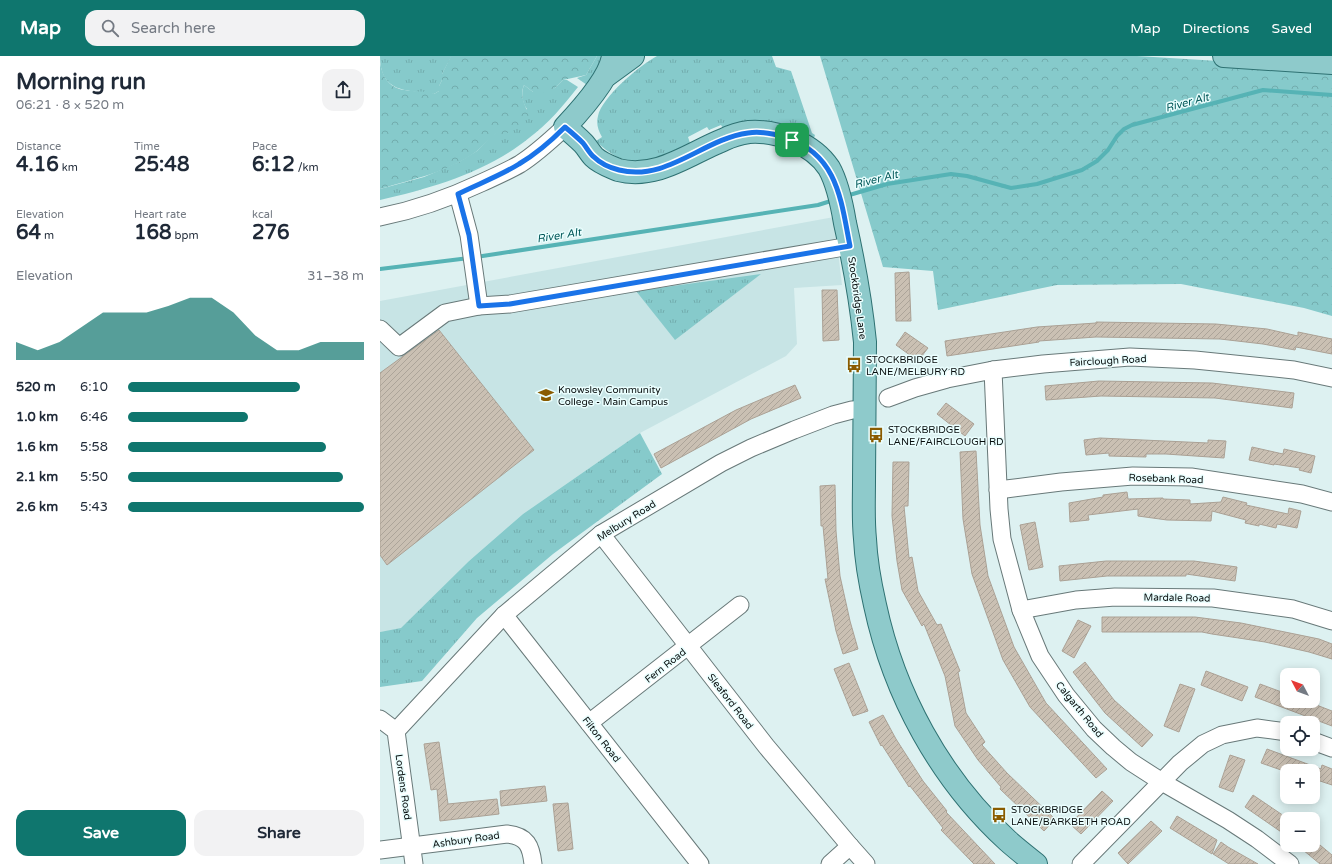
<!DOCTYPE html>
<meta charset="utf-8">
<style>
body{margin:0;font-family:"Varela Round",sans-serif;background:#f2f2f3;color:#1f2937;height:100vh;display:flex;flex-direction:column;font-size:15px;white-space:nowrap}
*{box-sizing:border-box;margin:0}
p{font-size:13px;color:#747a83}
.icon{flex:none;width:22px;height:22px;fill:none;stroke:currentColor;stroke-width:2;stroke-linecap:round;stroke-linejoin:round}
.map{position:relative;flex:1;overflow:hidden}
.side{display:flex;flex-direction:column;background:#fff;width:380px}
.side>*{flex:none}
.needle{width:26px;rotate:311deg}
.controls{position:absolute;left:900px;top:612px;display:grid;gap:8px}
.controls a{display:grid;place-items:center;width:40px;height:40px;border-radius:8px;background:#fff;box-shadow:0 2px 10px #0003;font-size:20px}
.pin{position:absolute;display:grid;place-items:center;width:34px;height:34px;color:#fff;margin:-17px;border-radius:8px;box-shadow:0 2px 6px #0006}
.round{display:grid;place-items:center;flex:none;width:42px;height:42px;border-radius:12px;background:#f2f2f3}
.overview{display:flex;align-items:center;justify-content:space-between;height:68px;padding:0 16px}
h1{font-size:22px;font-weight:700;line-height:30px}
.figures{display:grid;grid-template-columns:repeat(3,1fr);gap:6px;height:68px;padding:4px 16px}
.figures div{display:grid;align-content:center}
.figures b{font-size:20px;font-weight:700}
.figures small{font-size:11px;font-weight:400}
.figures p{font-size:11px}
.chart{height:112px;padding:8px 16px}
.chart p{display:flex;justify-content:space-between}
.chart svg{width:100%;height:72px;margin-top:4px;fill:#0f766e;opacity:.7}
.action{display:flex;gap:8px;margin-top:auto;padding:8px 16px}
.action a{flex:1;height:46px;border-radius:12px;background:#0f766e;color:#fff;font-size:16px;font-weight:700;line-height:46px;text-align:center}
.action a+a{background:#f2f2f3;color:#1f2937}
ul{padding:0 16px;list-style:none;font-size:13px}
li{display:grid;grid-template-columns:64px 48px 1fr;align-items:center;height:30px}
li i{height:10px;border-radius:5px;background:#0f766e}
header{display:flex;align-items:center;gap:24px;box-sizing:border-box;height:56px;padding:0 20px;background:#0f766e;color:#fff}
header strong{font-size:19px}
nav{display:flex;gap:22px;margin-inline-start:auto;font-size:14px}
.search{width:280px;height:36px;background:#f2f2f3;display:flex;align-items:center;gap:10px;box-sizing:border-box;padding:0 14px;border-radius:12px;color:#747a83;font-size:15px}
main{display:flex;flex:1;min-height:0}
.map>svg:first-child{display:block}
.built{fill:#c7e4e5}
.grass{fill:url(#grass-tufts)}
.forest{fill:url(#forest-crowns)}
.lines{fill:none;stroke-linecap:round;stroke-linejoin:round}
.stream{stroke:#56b3b5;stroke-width:4}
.building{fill:url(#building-hatch);stroke:#aba195}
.minor-casing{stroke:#687979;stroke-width:19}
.major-casing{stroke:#2e7172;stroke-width:24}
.minor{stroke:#fff;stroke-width:17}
.major{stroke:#8ecacb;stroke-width:22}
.route-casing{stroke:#fff;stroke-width:8}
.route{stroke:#1a73e8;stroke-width:5}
.labels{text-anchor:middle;stroke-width:3;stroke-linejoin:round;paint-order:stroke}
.street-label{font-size:10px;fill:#070d0d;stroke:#eafefe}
.poi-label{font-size:10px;fill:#070d0d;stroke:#eafefe;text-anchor:start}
.water-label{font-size:11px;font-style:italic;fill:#005758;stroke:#eafefe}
</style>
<header>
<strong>Map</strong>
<div class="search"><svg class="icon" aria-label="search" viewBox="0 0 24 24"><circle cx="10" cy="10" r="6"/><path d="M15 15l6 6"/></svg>Search here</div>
<nav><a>Map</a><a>Directions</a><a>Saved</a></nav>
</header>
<main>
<section class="side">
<div class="overview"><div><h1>Morning run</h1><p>06:21 · 8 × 520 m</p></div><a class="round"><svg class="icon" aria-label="share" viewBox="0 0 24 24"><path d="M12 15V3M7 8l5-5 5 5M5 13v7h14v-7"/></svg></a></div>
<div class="figures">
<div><p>Distance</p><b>4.16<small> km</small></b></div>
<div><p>Time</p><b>25:48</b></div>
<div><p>Pace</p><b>6:12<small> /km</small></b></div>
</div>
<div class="figures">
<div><p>Elevation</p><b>64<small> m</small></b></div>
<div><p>Heart rate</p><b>168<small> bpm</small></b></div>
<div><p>kcal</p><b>276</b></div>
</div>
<div class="chart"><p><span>Elevation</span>31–38 m</p>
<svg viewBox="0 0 160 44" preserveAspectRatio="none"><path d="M0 44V33L10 38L20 33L30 24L40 15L50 15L60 15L70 11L80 6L90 6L100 15L110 29L120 38L130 38L140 33L150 33L160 33V44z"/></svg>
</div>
<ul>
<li><b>520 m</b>6:10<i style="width:73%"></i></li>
<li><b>1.0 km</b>6:46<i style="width:51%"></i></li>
<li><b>1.6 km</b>5:58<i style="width:84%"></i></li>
<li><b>2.1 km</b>5:50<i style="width:91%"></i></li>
<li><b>2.6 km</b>5:43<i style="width:100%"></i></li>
</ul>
<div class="action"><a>Save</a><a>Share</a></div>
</section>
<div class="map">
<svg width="952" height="808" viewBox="0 0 952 808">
<defs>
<pattern id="grass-tufts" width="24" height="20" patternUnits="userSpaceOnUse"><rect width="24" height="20" fill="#86cacb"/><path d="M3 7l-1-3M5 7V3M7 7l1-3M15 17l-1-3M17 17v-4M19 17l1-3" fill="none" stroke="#72acad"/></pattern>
<pattern id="forest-crowns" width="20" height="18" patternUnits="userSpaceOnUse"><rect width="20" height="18" fill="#86cacb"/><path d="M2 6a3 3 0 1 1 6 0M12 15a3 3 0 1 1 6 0" fill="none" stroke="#72acad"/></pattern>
<pattern id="building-hatch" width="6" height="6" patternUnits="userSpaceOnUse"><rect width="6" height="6" fill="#cac0b3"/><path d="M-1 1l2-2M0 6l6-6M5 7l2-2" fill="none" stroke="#aca499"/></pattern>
</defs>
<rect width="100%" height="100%" fill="#ddf1f1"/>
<path class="built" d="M454,161l8,68 -48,3 3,56 -11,12 -146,77 -117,81 -54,47 -68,68 -21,3v-331z"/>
<g class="grass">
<path d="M0,0h71v1l-9,17v6l-3,6v5l-5,3c-28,-4 -54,-1 -54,-38z"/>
<path d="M217,0h6l-6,15 -10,14 -10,-7 9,-3z"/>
<path d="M277,0h115l4,11 15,4 21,62 3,2 -1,3c-20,-10 -43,-21 -66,-16 -9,1 -17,4 -25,6l-2,-3 -12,5 -2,-3 -19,10 2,6 -1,2c-36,16 -62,28 -93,-4l6,-4c-4,-7 -6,-13 -4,-21 4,-19 42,-51 59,-60z"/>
<path d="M183,24h4l11,7c-15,19 -30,37 -49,51 -42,34 -97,50 -149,62v-11l44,-12 35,-15 18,-11 15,-15 35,-27c-5,-6 -6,-16 -3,-24l9,7 22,-4z"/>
<path d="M381,218l-86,66 -39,-49z"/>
<path d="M260,377l22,41 -109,80 -76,64 -55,63 -42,6v-55l21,-4 68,-67 54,-47z"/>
</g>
<g class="forest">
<path d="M71,0h146l-11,19 -23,5 -8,8 -16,7 -6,-3 -9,-7c-5,12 2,21 5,31l-9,10 -18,10 -4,-4c-8,6 -14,13 -21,19 -28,21 -64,28 -97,38v-126c6,31 25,27 50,29l4,2 5,-3v-5l3,-6v-6z"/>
<path d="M440,0h317l195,12v248l-28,-8 -123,-24 -124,1 -119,25 -5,-39 -50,-4z"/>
</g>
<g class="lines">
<g class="stream">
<path d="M466,140l41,-12 64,-10 16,2 44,12 26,-4 45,-14 15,-9 11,-11 9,-14 7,-7 8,-4 131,-35 69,5"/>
<path d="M96,201l342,-52 16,-5"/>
<path d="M0,213l89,-11"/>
</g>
</g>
<g class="building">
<path d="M529,216l2,49h-15l-1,-48z"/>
<path d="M442,234h15l2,50 -16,1z"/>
<path d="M716,266l120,2 51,5 31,7v-4l34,7v15l-36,-7 -1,3 -32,-6 -43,-5 -124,-2 -57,4v1l-92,14 -2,-15 92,-14 59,-4z"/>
<path d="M59,274l95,120 -147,115 -7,-10v-182z"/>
<path d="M525,276l23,16 -10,13 -22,-16z"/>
<path d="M719,325l113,2 82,10 -2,15 -77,-10 -114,-2 -55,4 -1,-14z"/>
<path d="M415,329l6,13 -50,21 -90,49 -7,-14 82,-44z"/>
<path d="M566,347l28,21 -9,12 -28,-22z"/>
<path d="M720,382l108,5v-3l18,1 -2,17 -58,-4h-20v3l-37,-1v-3l-23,2 -2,-15z"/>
<path d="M872,391l31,7 1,-5 31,7 -4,17 -12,-3 1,-2 -26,-4v1l-25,-5z"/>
<path d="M596,395l4,74 8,51 26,71 32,56 61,66 -11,9 -66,-71 -27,-47 -31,-86 -9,-55 -3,-67z"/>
<path d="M513,406h16l-1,44h-4l5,52 3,-1 6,34 19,34 4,-1 19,47 -2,1 8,41 19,29 -3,3 25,28 48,46 -11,12 -44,-42 1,-2 -23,-27 -23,-34 -10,-50 -21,-52 -2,2 -20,-36 -5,-29 -5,-45z"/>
<path d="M455,429l1,46 4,45 10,45 8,28 -15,5 -7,-23 -11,-52h3l-5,-53h-2l-1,-40z"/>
<path d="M747,436l1,7 35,-1v1l27,1v4l31,-2 2,-5 24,6 -1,2 42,9 1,-6 12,3 -4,17 -20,-4 -1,4 -17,-4v2l-14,-3 1,-3 -34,-9 -1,10 -44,-1 -29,-4v-7l-50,6 1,5 -19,2 -1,-19 34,-6v-2z"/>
<path d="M655,466l8,45 -14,3 -9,-45z"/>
<path d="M726,505h88l43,6 -2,14 -49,-7v2h-79l-47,5 -1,-15z"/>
<path d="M722,561h93l46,6 78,16 13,5v15l-23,-7 -44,-10 -53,-8 -10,-2h-100z"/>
<path d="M698,564l13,6 -17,32 -12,-7z"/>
<path d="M705,606l29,38 39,35 -11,12 -37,-34 -32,-41z"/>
<path d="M469,607l19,48 -15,5 -19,-47z"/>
<path d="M826,615l42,16 -6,14 -41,-16z"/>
<path d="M800,628l15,5 -16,43 -15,-6z"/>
<path d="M880,628l27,10v7h19l26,10v15l-77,-29z"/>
<path d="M503,659l13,24 27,42 24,30 -1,1 49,52h-21l-33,-34 2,-2 -33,-42 -1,1 -27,-42 -1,1 -12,-24z"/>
<path d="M59,686l9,62 49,-5 2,15 -59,7 -3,-32 -6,1 -7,-46z"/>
<path d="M887,693l54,20 1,-4 10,4v16l-15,-5 3,-9h-36l-23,-8z"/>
<path d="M850,699l15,5 -12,32 -14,-5z"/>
<path d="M165,730l2,15 -46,5 -1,-15z"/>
<path d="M722,735l11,10 -32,33 -11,-10z"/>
<path d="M873,739l34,23v18l-42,-29z"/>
<path d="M188,747l5,46 -15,2 -5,-47z"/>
<path d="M797,760l40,24 -5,14 -42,-26z"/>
<path d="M771,765l11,10 -34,33 -10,-11z"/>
<path d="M841,786l7,5 30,17h-29l-16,-10z"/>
<path d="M917,789h23l12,10v9h-12z"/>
</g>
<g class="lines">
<defs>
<g id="minor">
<path d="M78,138l11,41 10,71 31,-2 340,-58"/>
<path d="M0,161c35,-7 69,-19 101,-34 13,-6 27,-12 39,-19 16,-10 31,-24 45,-37"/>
<path d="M0,273l19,18 46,-34 34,-7"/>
<path d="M613,314l6,139 3,30 19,71 19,46 26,39 28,34 19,18 18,15 31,20 66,38 29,19 33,25"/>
<path d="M508,342l27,-10 32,-9 46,-9 50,-6 87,-7 65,3 99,10 38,8"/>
<path d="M618,434l63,-8 72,-6 58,1 111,17 30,8"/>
<path d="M221,478l165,212 84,100 16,18"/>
<path d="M641,554l55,-10 39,-3 98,1 80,11 39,12"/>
<path d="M124,559l196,249"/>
<path d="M0,663l16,12 18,133"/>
<path d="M209,667l151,-118"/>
<path d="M16,675l108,-116 97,-81 120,-71 30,-15 43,-18 39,-15 19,-5 13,-1"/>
<path d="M933,685l19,7"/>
<path d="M0,794l127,-16c20,2 24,12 26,30"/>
<path d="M450,808l20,-18"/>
<path d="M701,808l99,-101 23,-19 19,-9 35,-7 30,4"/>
</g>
<g id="major">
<path d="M233,0c-3,22 -33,55 -48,71 6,5 12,10 18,16 4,4 7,10 11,14 6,6 17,10 24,13 39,10 72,-17 105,-30 8,-4 18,-7 26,-8 29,-2 64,12 80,36 9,16 13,37 16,55 9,40 16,79 20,119 0,47 -1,93 -1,139 0,19 -1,39 1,58 1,22 5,44 10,66 19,89 65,174 133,236 9,8 18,15 28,23"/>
<path d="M844,0l108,7"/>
<path d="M227,19l26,-19"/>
</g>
</defs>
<use href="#minor" class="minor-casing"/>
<use href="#major" class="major-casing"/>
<use href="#minor" class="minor"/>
<use href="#major" class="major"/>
</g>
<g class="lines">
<defs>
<path id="route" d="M185,71c6,5 12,10 18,16 4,5 7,11 11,14 6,6 17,11 25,13 48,12 84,-31 129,-37 13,-2 27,1 39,5 51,17 54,63 63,108l-340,58 -31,2 -10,-71 -11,-41c20,-10 42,-18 61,-30 17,-10 32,-23 46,-37z"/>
</defs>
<use href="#route" class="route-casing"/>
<use href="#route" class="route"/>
</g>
<defs>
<symbol id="bus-bare" viewBox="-9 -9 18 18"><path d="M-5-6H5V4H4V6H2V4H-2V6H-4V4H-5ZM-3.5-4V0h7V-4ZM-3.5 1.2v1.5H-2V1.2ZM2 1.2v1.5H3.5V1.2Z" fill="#8a5b00" stroke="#eafefe" stroke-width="2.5" paint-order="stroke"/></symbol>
<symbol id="university-bare" viewBox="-9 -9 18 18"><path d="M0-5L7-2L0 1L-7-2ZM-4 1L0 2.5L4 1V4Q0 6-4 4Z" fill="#8a5b00" stroke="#eafefe" stroke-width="2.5" paint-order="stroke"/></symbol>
</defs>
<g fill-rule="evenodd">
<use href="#bus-bare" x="463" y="298" width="22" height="22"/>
<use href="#university-bare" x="155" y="328" width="22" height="22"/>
<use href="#bus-bare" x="485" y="368" width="22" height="22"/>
<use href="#bus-bare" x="608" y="748" width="22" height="22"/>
</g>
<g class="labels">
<g class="street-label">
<text transform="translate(478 242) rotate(82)" y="4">Stockbridge Lane</text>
<text transform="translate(728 304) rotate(-3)" y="4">Fairclough Road</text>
<text transform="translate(786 422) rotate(2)" y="4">Rosebank Road</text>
<text transform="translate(246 464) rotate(-32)" y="4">Melbury Road</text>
<text transform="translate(797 541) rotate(1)" y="4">Mardale Road</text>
<text transform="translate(285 609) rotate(-38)" y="4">Fern Road</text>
<text transform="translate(351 645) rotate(52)" y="4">Sleaford Road</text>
<text transform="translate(700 653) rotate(51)" y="4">Calgarth Road</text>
<text transform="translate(222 683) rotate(52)" y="4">Filton Road</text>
<text transform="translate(24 731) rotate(82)" y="4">Lordens Road</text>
<text transform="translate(86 783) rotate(-8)" y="4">Ashbury Road</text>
</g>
<g class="poi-label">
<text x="486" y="307">STOCKBRIDGE<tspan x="486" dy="12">LANE/MELBURY RD</tspan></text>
<text x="178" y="337">Knowsley Community<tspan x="178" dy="12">College - Main Campus</tspan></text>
<text x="508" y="377">STOCKBRIDGE<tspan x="508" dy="12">LANE/FAIRCLOUGH RD</tspan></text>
<text x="631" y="757">STOCKBRIDGE<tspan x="631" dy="12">LANE/BARKBETH ROAD</tspan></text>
</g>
<g class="water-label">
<text transform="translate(807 46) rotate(-15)" y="4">River Alt</text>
<text transform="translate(496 123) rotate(-14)" y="4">River Alt</text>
<text transform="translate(179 179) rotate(-9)" y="4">River Alt</text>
</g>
</g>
</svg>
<div class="controls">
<a><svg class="needle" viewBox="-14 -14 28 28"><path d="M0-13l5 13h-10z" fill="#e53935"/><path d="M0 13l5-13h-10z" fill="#747a83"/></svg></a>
<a><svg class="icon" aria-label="locate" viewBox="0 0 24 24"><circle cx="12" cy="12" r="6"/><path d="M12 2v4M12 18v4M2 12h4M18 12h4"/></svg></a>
<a>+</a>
<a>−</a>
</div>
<div class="pin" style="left:412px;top:84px;background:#1e9e55"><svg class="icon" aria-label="arrive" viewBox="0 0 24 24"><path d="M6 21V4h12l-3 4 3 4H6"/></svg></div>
</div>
</main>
